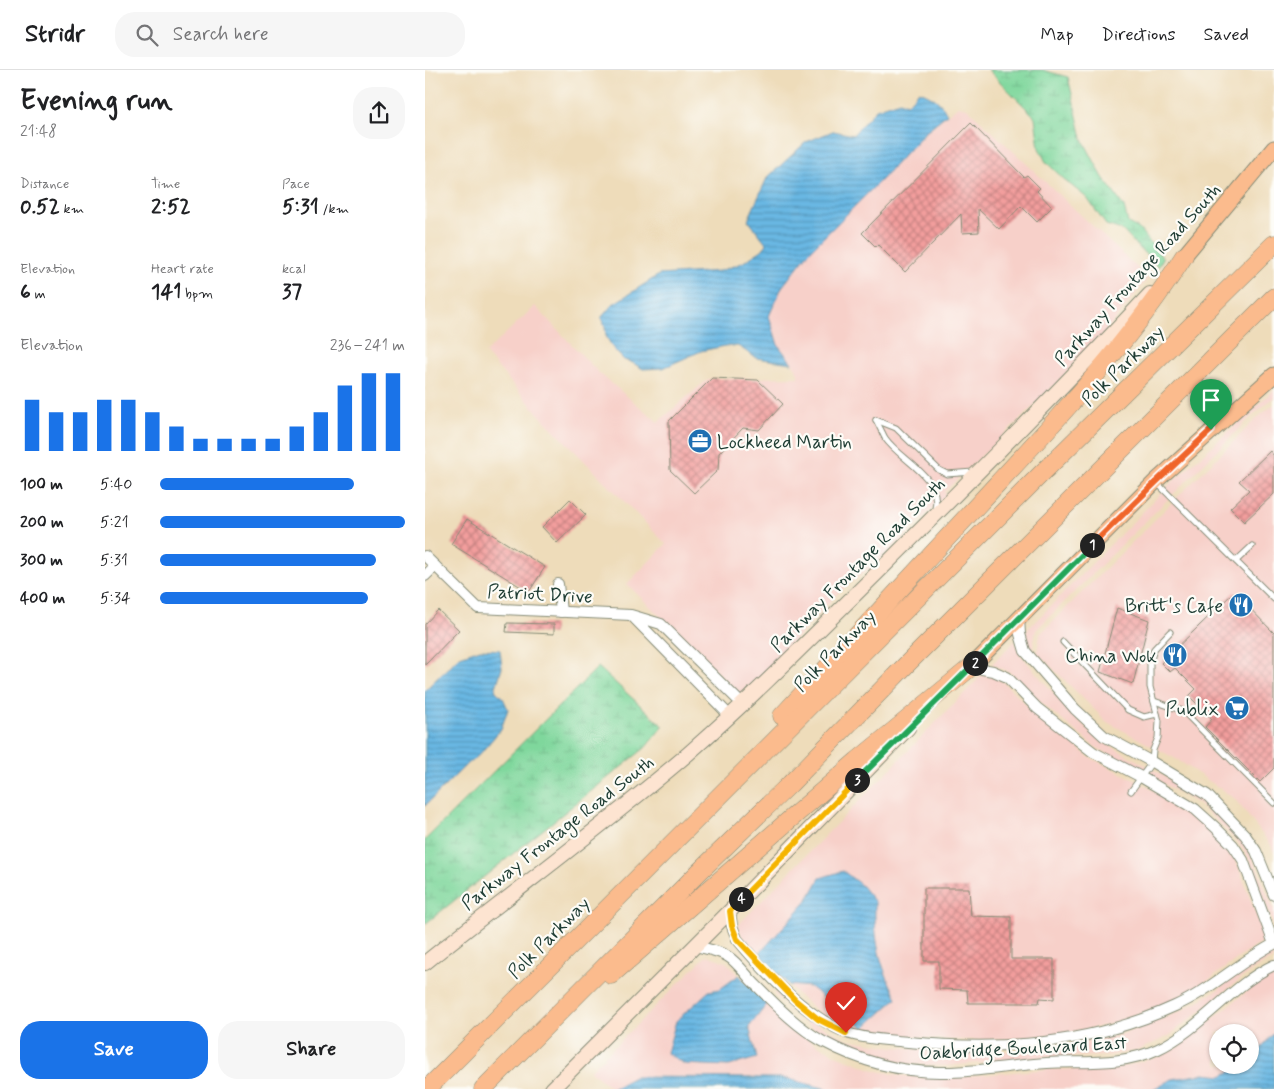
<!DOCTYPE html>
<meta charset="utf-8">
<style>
body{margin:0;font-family:Mynerve,sans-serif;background:#f6f6f6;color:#202124;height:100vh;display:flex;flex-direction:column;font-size:19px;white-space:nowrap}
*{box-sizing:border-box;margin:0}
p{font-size:16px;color:#757577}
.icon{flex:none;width:28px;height:28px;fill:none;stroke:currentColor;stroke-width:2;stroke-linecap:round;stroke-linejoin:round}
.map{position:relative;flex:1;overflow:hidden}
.panel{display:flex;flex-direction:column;background:#fff;width:425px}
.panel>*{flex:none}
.fabs{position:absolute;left:784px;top:954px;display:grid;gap:10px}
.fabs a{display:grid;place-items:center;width:50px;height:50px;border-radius:50%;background:#fff;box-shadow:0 1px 4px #0004;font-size:25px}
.pin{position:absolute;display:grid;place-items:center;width:42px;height:42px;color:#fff;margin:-51px -21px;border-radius:50% 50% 50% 0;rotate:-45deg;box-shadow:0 0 5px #0007}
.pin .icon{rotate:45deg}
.km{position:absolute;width:25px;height:25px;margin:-12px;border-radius:50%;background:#222;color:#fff;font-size:14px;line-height:25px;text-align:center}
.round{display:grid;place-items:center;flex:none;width:52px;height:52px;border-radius:20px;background:#f6f6f6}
.overview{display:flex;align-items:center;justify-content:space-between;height:85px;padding:0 20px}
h1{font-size:28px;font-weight:700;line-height:38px}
.figures{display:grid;grid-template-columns:repeat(3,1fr);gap:8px;height:85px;padding:5px 20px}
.figures div{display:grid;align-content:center}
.figures b{font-size:21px;font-weight:700}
.figures small{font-size:14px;font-weight:400}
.figures p{font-size:14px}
.chart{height:140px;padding:10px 20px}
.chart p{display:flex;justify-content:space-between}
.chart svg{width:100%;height:90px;margin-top:5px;stroke:#1a73e8;stroke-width:6}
.cta{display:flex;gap:10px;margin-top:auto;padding:10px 20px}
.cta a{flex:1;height:58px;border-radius:20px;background:#1a73e8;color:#fff;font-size:20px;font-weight:700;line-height:58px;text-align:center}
.cta a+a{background:#f6f6f6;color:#202124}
ul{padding:0 20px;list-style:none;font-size:16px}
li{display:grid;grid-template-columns:80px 60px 1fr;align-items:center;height:38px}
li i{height:12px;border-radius:6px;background:#1a73e8}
header{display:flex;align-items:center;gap:30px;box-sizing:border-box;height:70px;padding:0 25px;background:#fff;border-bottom:1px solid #e0e0e0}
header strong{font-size:24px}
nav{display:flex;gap:28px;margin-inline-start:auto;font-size:18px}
.search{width:350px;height:45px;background:#f6f6f6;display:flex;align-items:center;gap:12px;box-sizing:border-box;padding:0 18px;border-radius:20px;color:#757577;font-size:19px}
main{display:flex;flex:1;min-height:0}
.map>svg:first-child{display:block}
.built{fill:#f7d0c9}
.wetland{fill:url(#wetland-marsh);stroke:#4f8a68}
.water{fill:url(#water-rules);stroke:#447a8c}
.building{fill:url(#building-cross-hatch)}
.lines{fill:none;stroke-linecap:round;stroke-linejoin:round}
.service-casing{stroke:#868c77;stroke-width:7}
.minor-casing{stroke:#868c77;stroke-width:12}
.secondary-casing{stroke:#868c77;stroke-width:16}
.primary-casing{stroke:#868c77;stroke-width:17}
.motorway-casing{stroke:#868c77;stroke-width:19}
.service{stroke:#fff;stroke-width:5}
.minor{stroke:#fff;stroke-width:10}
.secondary{stroke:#fde4d1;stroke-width:14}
.primary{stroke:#fbbb8d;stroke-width:15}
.motorway{stroke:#fbbb8d;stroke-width:18}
.split-1-casing{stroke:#fff;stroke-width:10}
.split-2-casing{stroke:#fff;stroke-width:10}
.split-3-casing{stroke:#fff;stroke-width:10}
.split-4-casing{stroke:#fff;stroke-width:10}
.split-5-casing{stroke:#fff;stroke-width:10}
.split-1{stroke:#f0652b;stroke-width:6}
.split-2{stroke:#22a559;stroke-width:6}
.split-3{stroke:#22a559;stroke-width:6}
.split-4{stroke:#f5b400;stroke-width:6}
.split-5{stroke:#f5b400;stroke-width:6}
.labels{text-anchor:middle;stroke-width:4.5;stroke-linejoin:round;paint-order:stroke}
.street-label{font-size:19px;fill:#1f3d34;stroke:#fdfcf7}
.poi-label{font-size:19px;fill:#1f3d34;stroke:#fdfcf7;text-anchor:end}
</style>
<header>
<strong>Stridr</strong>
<div class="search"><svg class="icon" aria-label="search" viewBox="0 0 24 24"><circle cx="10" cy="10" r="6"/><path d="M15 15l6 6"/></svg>Search here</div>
<nav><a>Map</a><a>Directions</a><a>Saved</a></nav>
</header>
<main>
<section class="panel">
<div class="overview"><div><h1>Evening run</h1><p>21:48</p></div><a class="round"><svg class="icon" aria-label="share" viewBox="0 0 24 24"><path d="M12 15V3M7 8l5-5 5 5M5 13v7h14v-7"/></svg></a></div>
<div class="figures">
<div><p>Distance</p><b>0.52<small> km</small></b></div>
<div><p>Time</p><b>2:52</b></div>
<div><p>Pace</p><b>5:31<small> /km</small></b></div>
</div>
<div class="figures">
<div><p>Elevation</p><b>6<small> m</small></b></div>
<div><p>Heart rate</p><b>141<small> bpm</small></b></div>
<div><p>kcal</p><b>37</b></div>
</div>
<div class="chart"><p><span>Elevation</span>236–241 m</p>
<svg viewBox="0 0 160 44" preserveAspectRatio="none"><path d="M5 44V19M15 44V25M25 44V25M35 44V19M45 44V19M55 44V25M65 44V32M75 44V38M85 44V38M95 44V38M105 44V38M115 44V32M125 44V25M135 44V12M145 44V6M155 44V6"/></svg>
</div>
<ul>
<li><b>100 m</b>5:40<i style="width:79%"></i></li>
<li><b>200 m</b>5:21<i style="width:100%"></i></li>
<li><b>300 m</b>5:31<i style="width:88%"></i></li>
<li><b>400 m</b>5:34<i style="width:85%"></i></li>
</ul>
<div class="cta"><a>Save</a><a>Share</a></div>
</section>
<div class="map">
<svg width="849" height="1019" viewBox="0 0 849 1019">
<defs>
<pattern id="wetland-marsh" width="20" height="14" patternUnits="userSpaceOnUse" patternTransform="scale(1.25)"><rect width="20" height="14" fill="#7fd79c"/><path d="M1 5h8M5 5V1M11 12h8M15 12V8" fill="none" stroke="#6db987"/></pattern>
<pattern id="water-rules" width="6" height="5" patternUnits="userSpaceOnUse" patternTransform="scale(1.25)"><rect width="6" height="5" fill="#69b7e3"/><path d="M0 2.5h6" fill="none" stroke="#5696b9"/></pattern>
<pattern id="building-cross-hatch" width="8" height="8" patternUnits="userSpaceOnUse" patternTransform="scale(1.25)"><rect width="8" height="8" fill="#f39e9d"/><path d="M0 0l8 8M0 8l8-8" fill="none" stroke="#c48281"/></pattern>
</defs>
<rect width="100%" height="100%" fill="#fdfcf7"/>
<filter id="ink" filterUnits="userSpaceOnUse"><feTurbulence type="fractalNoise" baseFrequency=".02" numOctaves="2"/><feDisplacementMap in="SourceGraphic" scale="10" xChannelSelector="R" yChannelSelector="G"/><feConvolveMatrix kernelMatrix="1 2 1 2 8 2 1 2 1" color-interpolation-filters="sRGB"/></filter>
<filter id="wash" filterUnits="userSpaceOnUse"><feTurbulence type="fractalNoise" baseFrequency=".0096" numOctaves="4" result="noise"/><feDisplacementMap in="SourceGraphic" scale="20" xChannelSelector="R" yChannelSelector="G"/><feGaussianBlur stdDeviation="1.12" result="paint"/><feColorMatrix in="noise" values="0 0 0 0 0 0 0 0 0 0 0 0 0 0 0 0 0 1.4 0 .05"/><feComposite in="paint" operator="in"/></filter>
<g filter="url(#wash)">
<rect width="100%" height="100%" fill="#eedcba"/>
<g class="built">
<path d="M533,36l9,2 181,170 -48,61 -71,72 -85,81 2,3 -56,56 -53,43 -79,86 -17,16 -114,-112 39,-40 -122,-124 -59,-67 50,-47 64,67 59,49 50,-43 91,-2 -3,-9 -18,-23 -10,-29 14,-29 28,-36 70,-70 47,-50z"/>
<path d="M849,320v7l-21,18 -217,215 -4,21 -4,-8 -2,-12 145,-148z"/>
<path d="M849,334v449l-3,-8 -37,-47 -56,-38 -71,-38 -70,-69 3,-19 217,-216z"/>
<path d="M590,571l6,14 10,12 40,46 29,27 49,27 54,32 22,21 15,18 11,16 23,56v17l-26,-70 -11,-16 -18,-18 -22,-20 -54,-31 -48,-25 -54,-44 -30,-30 -19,-9z"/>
<path d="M557,605l10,1 11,6 31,30 55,45 50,25 53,31 19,18 17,17 9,15 29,78 -14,7 -42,31 -36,21 -28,12 -31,11 -30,7 -55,8 -44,2h-38l-62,-6 -38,-7 -27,-13 -22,-18 -10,-11 21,2 54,41 33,-30 -11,-20 -7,-20 -4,-33v-23l-55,-24 -13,23 -49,54 -16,-18 -4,-12z"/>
<path d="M846,883l2,6 -11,5 -19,13 -74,59 -30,14 -33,6 -60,1 -100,9 -40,-2 -26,-5 -38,-14 -23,-12 -19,-14 -26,-25 3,-4 38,33 31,16 40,7 62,6h40l44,-2 57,-9 31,-6 31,-12 30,-12 36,-21 43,-31z"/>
<path d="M282,885l19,7 13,13 -19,14 -11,2 -42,62 17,11 45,2 20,-39 18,-23 27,25 20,14 24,13 39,15 28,5 43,2 100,-9 43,1 35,-4 35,-10 16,-9 74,-59 23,-16v61l-24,27v-28h-33v33h26l-21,11 -18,-2 -32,5 -19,10h-325l-44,-11 -150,-1 -21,12 -23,-18z"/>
</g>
<g class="wetland">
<path d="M563,0h54l26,7 14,61 20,38 22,31 4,16 11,6 24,29 -5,9 -36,-37 -16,-5 -19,-27 -20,-16 -21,-20 -7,-14 -4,-31z"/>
<path d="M173,597l65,59 -18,22 -220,176v-84z"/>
</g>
<g class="water">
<path d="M494,21c14,5 21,10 28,23l-21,17 -46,50 -70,70 -28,36 -13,29 9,29 14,18 -36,-5 -18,-12h-13l-24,5 -38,17 -20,1 -10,-6 -9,-3 -10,-10 -8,-14 -1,-9 -4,-9 12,-14 46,-29 61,-4 22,-8 20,-13 5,-6 -19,-24 19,-42 39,-36 27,-11 20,4 23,-26 24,-8 7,3z"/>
<path d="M55,579l20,1 2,18 -7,22 8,8 5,11 -7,20 -22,26 -15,12 -39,39v-116l35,-34z"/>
<path d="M418,801l18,14 14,17c-1,38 4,62 22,96l-33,30 -54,-41 -21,-2 -31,-30 49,-54 13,-23z"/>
<path d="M314,905l28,29 -18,23 8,31 -28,8 -24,-1 -21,-1 -17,-11 9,-32 33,-30 11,-2z"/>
<path d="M849,963v56h-121l19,-10 32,-5 18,2 21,-11h7v-5z"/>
<path d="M209,1007l150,1 44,11h-216z"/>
</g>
<g id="blocks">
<g class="building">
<path d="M546,53l53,54 3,-2 13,13 -3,3 15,16 -15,15 -16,-16 -22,23 -21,-20 1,23 -17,1 -1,-19 -56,58 -27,-27 -2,2 -14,-14z"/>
<path d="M287,308l46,2 25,24 -24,26 -16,-2 -24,25 -1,17 -24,23 -24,-23 -1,-49z"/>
<path d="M845,381l4,5v38l-30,28 -14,-14 19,-18 -10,-9z"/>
<path d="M145,429l16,16 -29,28 -15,-16z"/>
<path d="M42,449l78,48 -16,25 -78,-48z"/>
<path d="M809,522l40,41v135l-14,14 -55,-55 7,-8 -23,-23 7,-7 -21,-21 -5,4 -9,-9z"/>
<path d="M692,538l32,12 -16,64 -33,-12z"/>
<path d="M13,540l21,20 -34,35v-41z"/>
<path d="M82,553l47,1v10l-48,-2z"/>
<path d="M499,818h45l2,28 40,1v42h43v40l-14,-1 -1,5h-71l-1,-13 -28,-1v-28h-15z"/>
</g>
</g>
</g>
<g filter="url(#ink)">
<use href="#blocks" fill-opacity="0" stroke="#868c77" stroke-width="1"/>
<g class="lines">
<defs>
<g id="service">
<path d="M451,350l20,8 43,42 8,4 26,-2"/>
<path d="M451,350c3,6 6,12 9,18 16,23 57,38 50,71"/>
<path d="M732,413l117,116"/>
<path d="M811,491l16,-15"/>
<path d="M638,572l65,68 16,7 13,-3"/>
<path d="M729,631l29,10 91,92"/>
<path d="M706,721l21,-29 1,-12 5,-12 1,-17 -9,-34v-24l4,-14 16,-17"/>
</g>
<g id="minor">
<path d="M0,486l53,52 153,7 30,9 81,80"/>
<path d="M0,506l10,-10"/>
<path d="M133,514l3,28"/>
<path d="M207,546l98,100"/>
<path d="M594,548l1,16 5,17 50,58 29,27 48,26 55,33 38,40 11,16 18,44"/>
<path d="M305,841l2,15 5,13c27,33 69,77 108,93 16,7 45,8 63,10 92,9 182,3 267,-36 36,-16 64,-44 99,-62l-31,-84 -10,-15 -18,-18 -20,-18 -54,-32 -48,-25 -56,-44 -30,-31 -14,-6 -22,-4"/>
<path d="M270,876c11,3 22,4 32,10 9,5 17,16 24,24 22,22 44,46 71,61 39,21 79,32 123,31 34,0 68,-7 102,-9 38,-2 75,3 111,-14 43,-20 73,-64 116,-84"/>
</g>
<g id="secondary">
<path d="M0,893c88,-71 179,-137 264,-210 65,-57 126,-119 187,-179 93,-92 185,-185 274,-280"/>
<path d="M127,1019l178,-178 178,-183"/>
</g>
<g id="primary">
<path d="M759,186l90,-108"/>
<path d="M546,597l185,-186 118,-106"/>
</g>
<g id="motorway">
<path d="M357,646c72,-77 144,-155 215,-232 67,-72 135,-145 187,-228"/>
<path d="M186,905l246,-214 114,-94"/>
<path d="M2,1019l610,-611 237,-234"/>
<path d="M58,1019l217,-218 90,-87 117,-120 367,-367"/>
</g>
</defs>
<use href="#service" class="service-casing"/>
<use href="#minor" class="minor-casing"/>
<use href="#secondary" class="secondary-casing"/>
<use href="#primary" class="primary-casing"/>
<use href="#motorway" class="motorway-casing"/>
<use href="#service" class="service"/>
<use href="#minor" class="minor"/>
<use href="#secondary" class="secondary"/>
<use href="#primary" class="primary"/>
<use href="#motorway" class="motorway"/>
</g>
</g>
<g class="lines" filter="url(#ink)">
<defs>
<path id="split-1" d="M667,475l64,-63 55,-52"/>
<path id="split-2" d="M550,593l117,-118"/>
<path id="split-3" d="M432,710l118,-117"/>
<path id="split-4" d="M316,829l116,-119"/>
<path id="split-5" d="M316,829l-11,12 2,15 5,13 58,61 23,19 28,14"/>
</defs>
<use href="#split-1" class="split-1-casing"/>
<use href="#split-2" class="split-2-casing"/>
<use href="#split-3" class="split-3-casing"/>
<use href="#split-4" class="split-4-casing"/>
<use href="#split-5" class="split-5-casing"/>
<use href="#split-1" class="split-1"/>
<use href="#split-2" class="split-2"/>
<use href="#split-3" class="split-3"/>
<use href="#split-4" class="split-4"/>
<use href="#split-5" class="split-5"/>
</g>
<defs>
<symbol id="office-disc" viewBox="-11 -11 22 22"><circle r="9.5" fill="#1f6fb2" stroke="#fdfcf7"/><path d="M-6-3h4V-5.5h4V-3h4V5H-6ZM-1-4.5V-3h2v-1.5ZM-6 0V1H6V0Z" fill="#fff"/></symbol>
<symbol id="restaurant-disc" viewBox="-11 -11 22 22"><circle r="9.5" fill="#1f6fb2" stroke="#fdfcf7"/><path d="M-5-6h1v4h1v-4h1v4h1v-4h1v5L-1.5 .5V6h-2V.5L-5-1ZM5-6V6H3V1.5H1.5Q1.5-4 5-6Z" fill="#fff"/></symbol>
<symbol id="supermarket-disc" viewBox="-11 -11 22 22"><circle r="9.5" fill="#1f6fb2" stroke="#fdfcf7"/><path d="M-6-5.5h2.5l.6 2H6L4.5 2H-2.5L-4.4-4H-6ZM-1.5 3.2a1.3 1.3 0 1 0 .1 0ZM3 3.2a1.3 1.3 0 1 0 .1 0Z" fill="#fff"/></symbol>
</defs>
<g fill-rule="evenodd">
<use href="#office-disc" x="261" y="357" width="28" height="28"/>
<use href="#restaurant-disc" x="802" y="521" width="28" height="28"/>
<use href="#restaurant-disc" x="736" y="571" width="28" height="28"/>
<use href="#supermarket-disc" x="798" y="624" width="28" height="28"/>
</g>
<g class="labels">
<g class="street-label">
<text transform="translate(712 204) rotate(-48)" y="7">Parkway Frontage Road South</text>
<text transform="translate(697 295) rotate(-44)" y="7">Polk Parkway</text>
<text transform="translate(432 494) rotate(-45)" y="7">Parkway Frontage Road South</text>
<text transform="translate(115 523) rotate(3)" y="7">Patriot Drive</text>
<text transform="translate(409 580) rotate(-45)" y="7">Polk Parkway</text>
<text transform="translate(132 762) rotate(-38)" y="7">Parkway Frontage Road South</text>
<text transform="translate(123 867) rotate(-45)" y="7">Polk Parkway</text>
<text transform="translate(598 977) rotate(-3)" y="7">Oakbridge Boulevard East</text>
</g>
<g class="poi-label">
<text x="292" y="378" text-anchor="start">Lockheed Martin</text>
<text x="798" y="542">Britt's Cafe</text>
<text x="732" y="592">China Wok</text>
<text x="794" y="645">Publix</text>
</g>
</g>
</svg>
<div class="fabs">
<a><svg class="icon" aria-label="locate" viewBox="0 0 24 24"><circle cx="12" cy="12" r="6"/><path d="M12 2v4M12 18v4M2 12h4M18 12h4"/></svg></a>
</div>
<div class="pin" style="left:786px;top:360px;background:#1e9e55"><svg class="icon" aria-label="arrive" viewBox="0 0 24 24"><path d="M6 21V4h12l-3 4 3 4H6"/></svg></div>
<div class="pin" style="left:421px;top:963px;background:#d93025"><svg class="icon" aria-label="check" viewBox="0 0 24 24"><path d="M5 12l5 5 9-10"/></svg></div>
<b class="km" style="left:667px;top:475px">1</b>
<b class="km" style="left:550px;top:593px">2</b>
<b class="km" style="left:432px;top:710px">3</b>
<b class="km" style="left:316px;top:829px">4</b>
</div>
</main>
